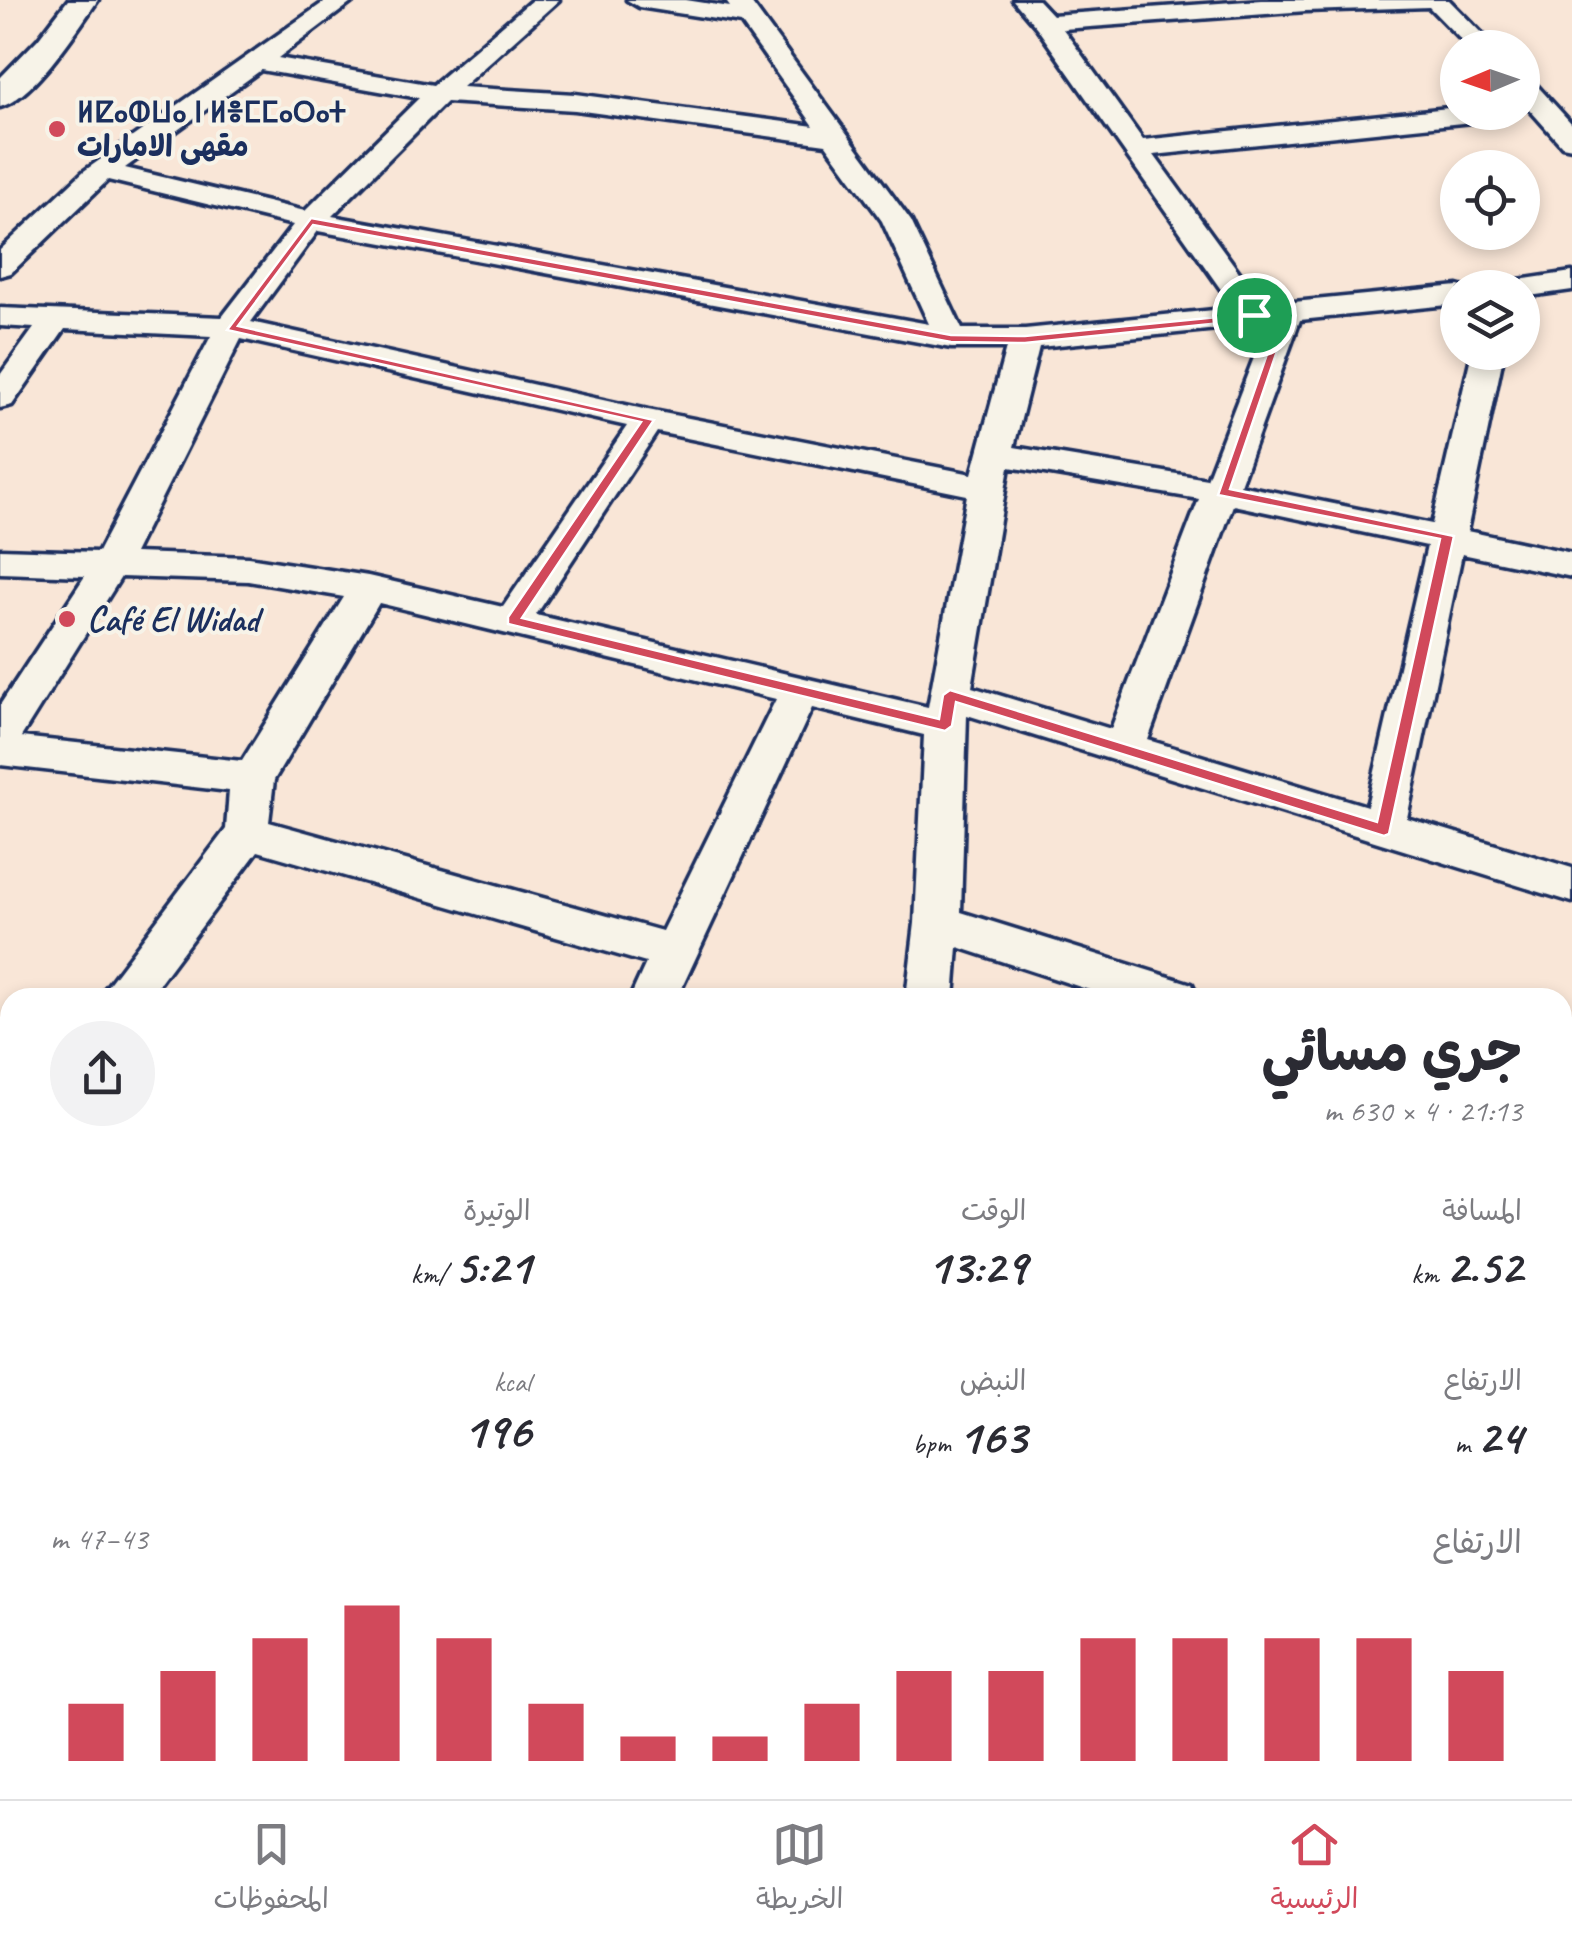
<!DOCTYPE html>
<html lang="ar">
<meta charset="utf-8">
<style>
body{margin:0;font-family:Caveat,"Playpen Sans Arabic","Noto Sans Tifinagh",sans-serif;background:#f2f2f3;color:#2b2b33;direction:rtl;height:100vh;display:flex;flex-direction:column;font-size:38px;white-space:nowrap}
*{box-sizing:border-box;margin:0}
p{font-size:32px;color:#7c7c81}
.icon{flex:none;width:55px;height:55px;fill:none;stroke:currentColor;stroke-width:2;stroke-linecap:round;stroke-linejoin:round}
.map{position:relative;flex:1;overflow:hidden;direction:ltr}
.drawer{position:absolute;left:0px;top:988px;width:1572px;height:812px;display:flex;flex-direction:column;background:#fff;border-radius:30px 30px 0 0;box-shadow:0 5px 15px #0003;direction:rtl}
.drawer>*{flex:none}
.needle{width:65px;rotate:268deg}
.buttons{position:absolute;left:1440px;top:30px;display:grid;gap:20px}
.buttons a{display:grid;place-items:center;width:100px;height:100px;border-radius:50%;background:#fff;box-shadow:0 5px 15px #0003;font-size:50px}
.pin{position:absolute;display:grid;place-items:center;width:85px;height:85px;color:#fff;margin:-42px;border:5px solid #fff;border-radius:50%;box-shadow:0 2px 10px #0007}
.round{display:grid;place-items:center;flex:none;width:105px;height:105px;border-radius:52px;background:#f2f2f3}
.summary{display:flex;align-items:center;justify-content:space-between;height:170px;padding:0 50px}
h1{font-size:55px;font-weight:700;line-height:75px}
.figures{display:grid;grid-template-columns:repeat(3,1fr);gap:15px;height:170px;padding:10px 50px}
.figures div{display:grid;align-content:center}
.figures b{font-size:50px;font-weight:700}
.figures small{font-size:28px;font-weight:400}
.figures p{font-size:28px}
.chart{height:280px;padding:20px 50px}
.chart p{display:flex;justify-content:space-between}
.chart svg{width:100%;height:180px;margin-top:10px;stroke:#d1495b;stroke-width:6}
.tabs{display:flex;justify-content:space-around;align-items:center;height:140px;border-top:2px solid #e1e1e2;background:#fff;font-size:28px;color:#7c7c81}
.tabs a{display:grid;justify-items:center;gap:5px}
.tabs .current{color:#d1495b}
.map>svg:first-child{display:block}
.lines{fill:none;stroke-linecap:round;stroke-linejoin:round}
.minor-casing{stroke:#1b2f5e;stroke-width:7}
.primary-casing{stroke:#1b2f5e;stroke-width:7}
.minor{fill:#f7f3e8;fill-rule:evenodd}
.primary{fill:#f7f3e8;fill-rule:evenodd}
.route{fill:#d1495b;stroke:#fff;stroke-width:2.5;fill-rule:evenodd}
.poi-dot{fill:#d1495b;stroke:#f7f3e8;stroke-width:4}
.labels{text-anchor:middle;stroke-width:8;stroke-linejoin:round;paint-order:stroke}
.far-poi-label{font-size:30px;font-weight:bold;fill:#1b2f5e;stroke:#f7f3e8;text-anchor:start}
.poi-label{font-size:35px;font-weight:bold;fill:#1b2f5e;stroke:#f7f3e8;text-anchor:start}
</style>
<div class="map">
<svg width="1572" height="1799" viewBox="0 0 1572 1799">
<rect width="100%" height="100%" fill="#f9e6d7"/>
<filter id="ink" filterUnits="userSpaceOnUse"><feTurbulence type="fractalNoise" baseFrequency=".01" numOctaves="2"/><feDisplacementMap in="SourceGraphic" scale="20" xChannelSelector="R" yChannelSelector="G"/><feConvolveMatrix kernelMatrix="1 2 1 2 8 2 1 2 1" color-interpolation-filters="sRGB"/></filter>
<g filter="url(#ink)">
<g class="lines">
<defs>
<g id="minor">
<path d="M327,0h28l-77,58 155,27 99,-85h27l-97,87 113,7 239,32 -73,-103 -102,-16 -12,-7h59l44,7 -5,-7h24l162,221 51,108h63l209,-21 -197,-280 -24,-28h25l14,15 209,-15h188l47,48h-27l-40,-41 -123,4 -243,18 80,111 315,-33v5h46l-13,8 -337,35 109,150 195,-19 7,2h-7v16l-158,16 -60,165 192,39 40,-172h32l-37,179 105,22v24l-110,-23 -55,264 165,50v34l-605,-187 -6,197 231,72 6,14h-84l-156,-51 -4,51h-48l9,-75 9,-188 -112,-27 -135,290h-47l16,-35 -388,-112 -110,147h-50l128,-169 3,-38 -229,-26v-60l85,-129 -85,-3v-24l98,3 113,-216 -146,-7 -53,76 -12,3v-33l34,-47 -34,-2v-18l222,9 71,-92 -185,-45 -97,93 -11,3v-26l84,-79zM261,70l158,28 -114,113 -180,-43zM446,102l129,8 251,34 56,77 47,103 -597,-108zM318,231l633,117h55l-34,126 -324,-64 -397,-88zM1267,324l-60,155 -193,-32 25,-100zM241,339l386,87 -124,181 -135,-31 -120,-19 -114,-4zM657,432l310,63 -39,212 -392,-92zM1009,467l190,32 -88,230 -139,-42zM1233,505l194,41 -60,260 -219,-66zM121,577l127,4 96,16 -102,164 -221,-24zM379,603l397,96 -114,232 -393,-109 5,-42z"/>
<path d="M1522,77l9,2 41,45v24l-10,-2 -40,-45z"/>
<path d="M1572,272v18l-50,7v-9h-15l4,-7z"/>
<path d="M1562,1098l10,3v44l-10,-3z"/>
<path d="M10,1120v54l-10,3v-53z"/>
<path d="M203,1790h67l-4,9h-67z"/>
<path d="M634,1790h66l-3,9h-66z"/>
<path d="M962,1790h66l1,9h-66z"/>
</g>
<path id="primary" d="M68,0h30c-20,28 -65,99 -98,107v-29l38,-39z"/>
</defs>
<use href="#minor" class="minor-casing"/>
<use href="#primary" class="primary-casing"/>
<use href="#minor" class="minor"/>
<use href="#primary" class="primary"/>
</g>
</g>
<path class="route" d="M311,218l640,117 74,1 266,-26 -61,179 224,47 -65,298 -5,2 -428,-134 -4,24 -7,5 -437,-107v-7l133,-195 -414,-92zM313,225l638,117 74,1 255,-26 -62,178 222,44 -63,283 -427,-132 -7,5 -4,24 -417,-101 132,-198 -416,-94z"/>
<g class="poi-dot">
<circle cx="57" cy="129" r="10"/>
<circle cx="67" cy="619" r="10"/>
</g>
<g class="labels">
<g class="far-poi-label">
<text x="77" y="122">ⵍⵇⴰⵀⵡⴰ ⵏ ⵍⴻⵎⵎⴰⵔⴰⵜ<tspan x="77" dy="34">مقهى الامارات</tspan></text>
</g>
<g class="poi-label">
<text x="87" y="631">Café El Widad</text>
</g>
</g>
</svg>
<div class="buttons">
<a><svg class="needle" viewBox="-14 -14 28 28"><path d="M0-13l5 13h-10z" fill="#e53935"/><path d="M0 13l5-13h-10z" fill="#7c7c81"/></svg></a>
<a><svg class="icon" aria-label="locate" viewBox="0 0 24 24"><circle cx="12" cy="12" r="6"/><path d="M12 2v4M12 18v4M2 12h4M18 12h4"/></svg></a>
<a><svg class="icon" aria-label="layers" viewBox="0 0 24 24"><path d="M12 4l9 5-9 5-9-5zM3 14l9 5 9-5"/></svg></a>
</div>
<div class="pin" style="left:1254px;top:315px;background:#1e9e55"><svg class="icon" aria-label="arrive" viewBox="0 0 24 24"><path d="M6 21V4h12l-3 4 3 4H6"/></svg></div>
<section class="drawer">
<div class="summary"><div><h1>جري مسائي</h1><p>21:13 · 4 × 630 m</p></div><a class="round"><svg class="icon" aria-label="share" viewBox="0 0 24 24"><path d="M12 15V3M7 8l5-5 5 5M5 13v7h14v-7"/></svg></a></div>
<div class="figures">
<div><p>المسافة</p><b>2.52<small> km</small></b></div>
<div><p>الوقت</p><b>13:29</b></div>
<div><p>الوتيرة</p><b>5:21<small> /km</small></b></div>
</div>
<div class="figures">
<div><p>الارتفاع</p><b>24<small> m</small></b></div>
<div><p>النبض</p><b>163<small> bpm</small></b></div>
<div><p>kcal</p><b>196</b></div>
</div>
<div class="chart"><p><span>الارتفاع</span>43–47 m</p>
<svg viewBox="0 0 160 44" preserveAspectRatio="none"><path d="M5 44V30M15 44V22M25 44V14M35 44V6M45 44V14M55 44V30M65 44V38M75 44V38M85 44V30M95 44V22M105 44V22M115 44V14M125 44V14M135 44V14M145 44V14M155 44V22"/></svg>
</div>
</section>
</div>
<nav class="tabs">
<a class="current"><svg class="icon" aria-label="home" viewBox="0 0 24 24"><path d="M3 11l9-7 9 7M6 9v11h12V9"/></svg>الرئيسية</a>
<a><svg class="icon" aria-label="map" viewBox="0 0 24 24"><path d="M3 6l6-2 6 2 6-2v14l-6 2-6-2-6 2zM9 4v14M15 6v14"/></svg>الخريطة</a>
<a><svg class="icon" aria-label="saved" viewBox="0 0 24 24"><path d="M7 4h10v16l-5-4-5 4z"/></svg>المحفوظات</a>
</nav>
